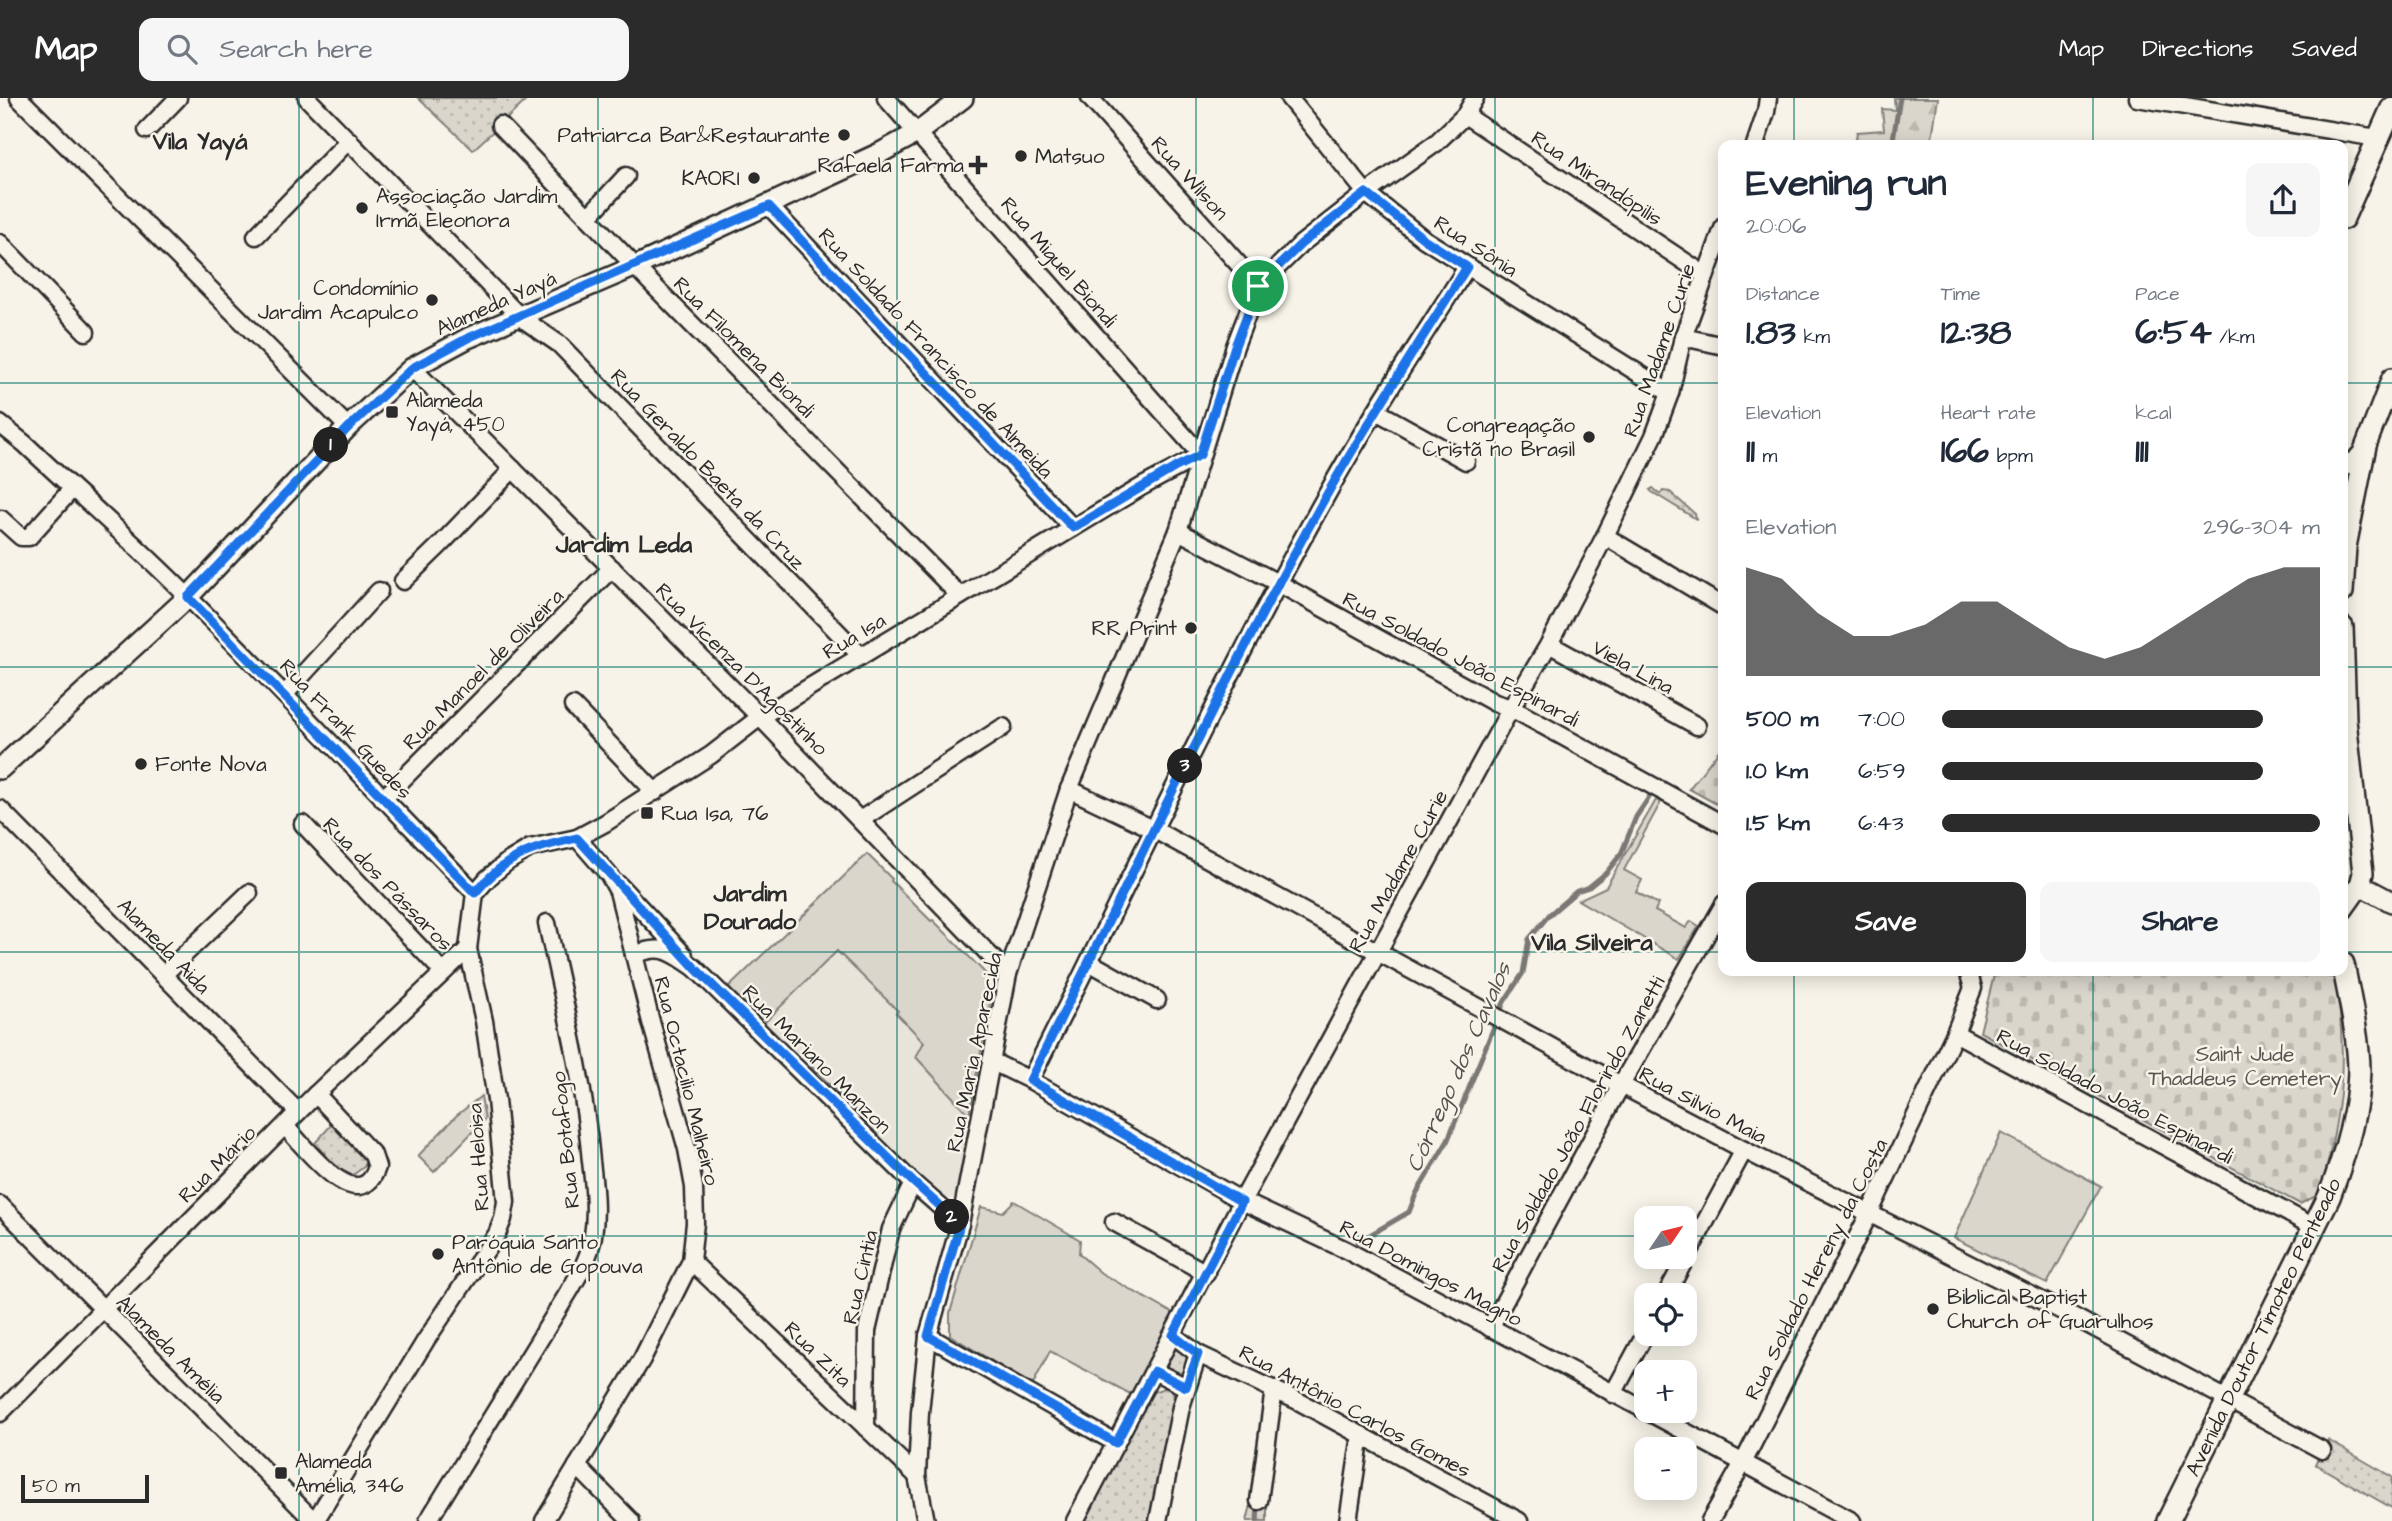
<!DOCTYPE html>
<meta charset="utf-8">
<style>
body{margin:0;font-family:"Architects Daughter",sans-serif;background:#f6f6f7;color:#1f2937;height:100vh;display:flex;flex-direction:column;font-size:26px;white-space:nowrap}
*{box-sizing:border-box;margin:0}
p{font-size:23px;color:#747a83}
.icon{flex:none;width:38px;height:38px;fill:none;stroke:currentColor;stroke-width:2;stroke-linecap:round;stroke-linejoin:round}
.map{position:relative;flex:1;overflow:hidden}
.sheet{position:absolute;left:1718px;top:42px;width:630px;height:836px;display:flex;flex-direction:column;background:#fff;border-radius:14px;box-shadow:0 4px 18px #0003}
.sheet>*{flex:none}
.needle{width:46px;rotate:55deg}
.tools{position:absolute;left:1634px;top:1108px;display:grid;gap:14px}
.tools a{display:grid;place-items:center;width:63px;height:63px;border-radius:14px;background:#fff;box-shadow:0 4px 18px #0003;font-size:35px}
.scale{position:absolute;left:21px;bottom:18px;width:128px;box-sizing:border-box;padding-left:7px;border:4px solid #2b2b2b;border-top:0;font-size:19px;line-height:24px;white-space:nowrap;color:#2b2b2b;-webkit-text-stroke:5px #f7f3e8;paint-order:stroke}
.pin{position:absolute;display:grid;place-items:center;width:60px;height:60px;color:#fff;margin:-30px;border:4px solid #fff;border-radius:50%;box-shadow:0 2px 7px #0007}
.km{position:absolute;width:35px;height:35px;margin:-18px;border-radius:50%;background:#222;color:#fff;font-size:19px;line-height:35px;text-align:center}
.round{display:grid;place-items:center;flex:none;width:74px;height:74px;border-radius:14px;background:#f6f6f7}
.headline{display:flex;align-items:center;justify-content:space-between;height:119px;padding:0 28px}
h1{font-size:38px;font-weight:700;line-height:52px}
.metrics{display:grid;grid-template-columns:repeat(3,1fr);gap:10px;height:119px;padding:7px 28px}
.metrics div{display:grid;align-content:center}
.metrics b{font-size:35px;font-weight:700}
.metrics small{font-size:19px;font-weight:400}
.metrics p{font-size:19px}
.chart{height:196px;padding:14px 28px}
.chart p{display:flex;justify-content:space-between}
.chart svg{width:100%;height:126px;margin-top:7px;fill:#2b2b2b;opacity:.7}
.primary-button{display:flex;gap:14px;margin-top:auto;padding:14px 28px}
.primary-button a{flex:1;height:80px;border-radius:14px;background:#2b2b2b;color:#fff;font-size:28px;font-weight:700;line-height:80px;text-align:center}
.primary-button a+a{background:#f6f6f7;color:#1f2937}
ul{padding:0 28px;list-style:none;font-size:23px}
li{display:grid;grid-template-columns:112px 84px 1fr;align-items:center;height:52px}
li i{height:18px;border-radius:9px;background:#2b2b2b}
header{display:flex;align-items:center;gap:42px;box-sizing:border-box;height:98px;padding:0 35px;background:#2b2b2b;color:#fff}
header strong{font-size:33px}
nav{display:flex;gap:38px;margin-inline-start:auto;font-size:24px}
.search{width:490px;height:63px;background:#f6f6f7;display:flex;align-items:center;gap:18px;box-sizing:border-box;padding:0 24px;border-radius:14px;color:#747a83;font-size:26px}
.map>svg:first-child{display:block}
.built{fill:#e8e4da}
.grass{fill:#dad6cc;stroke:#82807c;stroke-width:2}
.forest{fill:url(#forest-firs);stroke:#82807c;stroke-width:2}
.cemetery{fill:url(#cemetery-stones);stroke:#82807c;stroke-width:2}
.park{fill:url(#park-dots);stroke:#82807c;stroke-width:2}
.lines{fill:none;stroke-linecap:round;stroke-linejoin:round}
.stream{stroke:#7a7874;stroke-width:5}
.minor-casing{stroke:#2b2b2b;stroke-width:21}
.tertiary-casing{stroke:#2b2b2b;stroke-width:24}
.secondary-casing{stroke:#2b2b2b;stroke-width:26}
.minor{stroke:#f7f3e8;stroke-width:16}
.tertiary{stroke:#f7f3e8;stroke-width:19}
.secondary{stroke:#f7f3e8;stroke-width:21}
.route-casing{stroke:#fff;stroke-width:14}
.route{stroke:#1a73e8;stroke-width:9}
.grid{fill:none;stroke:#0f766e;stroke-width:2;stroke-opacity:0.55}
.poi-dot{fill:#2b2b2b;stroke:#f7f3e8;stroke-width:2.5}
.labels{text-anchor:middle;stroke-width:5;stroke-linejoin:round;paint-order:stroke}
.poi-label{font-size:21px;fill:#2b2b2b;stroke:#f7f3e8;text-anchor:start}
.street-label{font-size:21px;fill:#2b2b2b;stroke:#f7f3e8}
.park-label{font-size:21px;fill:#575653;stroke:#f7f3e8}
.water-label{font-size:23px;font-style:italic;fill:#53524f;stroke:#f7f3e8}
.quarter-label{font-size:24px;font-weight:bold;fill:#2b2b2b;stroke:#f7f3e8}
</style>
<header>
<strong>Map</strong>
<div class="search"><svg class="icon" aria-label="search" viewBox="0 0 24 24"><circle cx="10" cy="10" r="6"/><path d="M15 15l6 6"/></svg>Search here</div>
<nav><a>Map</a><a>Directions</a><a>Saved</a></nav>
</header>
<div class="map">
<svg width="2392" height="1423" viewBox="0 0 2392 1423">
<defs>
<pattern id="forest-firs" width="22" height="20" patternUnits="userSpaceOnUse" patternTransform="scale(1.75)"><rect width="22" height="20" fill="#dad6cc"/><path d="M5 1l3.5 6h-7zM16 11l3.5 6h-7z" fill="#bbb8af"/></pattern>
<pattern id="cemetery-stones" width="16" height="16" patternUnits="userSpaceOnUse" patternTransform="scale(1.75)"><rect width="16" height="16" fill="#dad6cc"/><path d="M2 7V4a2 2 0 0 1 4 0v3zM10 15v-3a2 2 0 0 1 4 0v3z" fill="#bbb8af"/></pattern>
<pattern id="park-dots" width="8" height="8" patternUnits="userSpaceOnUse" patternTransform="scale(1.75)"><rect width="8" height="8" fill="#dad6cc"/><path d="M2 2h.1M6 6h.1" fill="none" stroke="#bbb8af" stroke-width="1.8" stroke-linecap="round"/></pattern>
</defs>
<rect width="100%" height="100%" fill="#f7f3e8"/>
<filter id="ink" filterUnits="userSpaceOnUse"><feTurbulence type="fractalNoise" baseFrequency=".0143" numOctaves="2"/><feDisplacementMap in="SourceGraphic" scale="14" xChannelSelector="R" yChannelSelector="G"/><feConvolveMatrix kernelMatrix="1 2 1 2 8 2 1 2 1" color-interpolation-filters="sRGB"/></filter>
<g filter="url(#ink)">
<path class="built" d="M867,756l127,128 -35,197 -5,19 -10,2 -219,-209z"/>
<g class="grass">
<path d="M1656,702l5,2 -37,68 18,10 -6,12 22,12 -3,7 31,17 5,-7 8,5 -20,33 -101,-59 28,-13z"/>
<path d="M867,756l25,25 -1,2 40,40 2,-1 61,62 -25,133 -53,-58 8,-15 -28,-29 2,-2 -61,-60 -76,75 -36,-35z"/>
<path d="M812,969l45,45 -4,2 -45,-43z"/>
<path d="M481,998l4,23 -51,53 -16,-16 38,-40z"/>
<path d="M2001,1035l100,53 -54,98 -93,-46z"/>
<path d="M1014,1103l66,39 -1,14 22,19 73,41 -38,83 -86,-46 -18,35 -82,-51v-22l31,-106 22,5z"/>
</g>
<g class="forest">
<path d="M1894,0h44l-7,47h-76l2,-13 27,-2 -2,-21 13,1z"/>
<path d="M1252,1403l15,5v15h-20z"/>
</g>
<g class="cemetery">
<path d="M1724,646v64l-35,-19z"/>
<path d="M1995,873h339c15,84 8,141 -14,223l-20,10 -320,-172z"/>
</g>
<g class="park">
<path d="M418,0h111l-56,52z"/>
<path d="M1653,390l7,6 3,-3 7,1 25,22 1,5 -44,-27 -2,-2z"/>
<path d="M334,1024l30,28 1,16 -12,9 -13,-4 -25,-28z"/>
<path d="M1174,1249h5l12,8 -4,18c-9,5 -19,2 -23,-7z"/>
<path d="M1167,1289l8,9 -21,125h-72l71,-129z"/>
<path d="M2328,1342l64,37v31l-77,-44z"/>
</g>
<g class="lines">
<g class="stream">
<path d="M1892,47l8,-47"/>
<path d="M1358,1144l51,-30 7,-18 31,-52 57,-140 19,-29 6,-34 20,-24 28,-24 12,-4 17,-14 15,-19 15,-37 14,-21"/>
<path d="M1257,1423l1,-17"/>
</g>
<defs>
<g id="minor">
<path d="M19,0l329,329"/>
<path d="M307,0l213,219 39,27 302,312"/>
<path d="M1090,0l168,188"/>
<path d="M1289,0l77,95 58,46 246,154"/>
<path d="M2137,0l240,40"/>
<path d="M1465,17l240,160"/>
<path d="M500,27l149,156 311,315"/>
<path d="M147,32l31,-32"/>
<path d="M1755,47l11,-33 2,-14"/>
<path d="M769,108l304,322"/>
<path d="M589,118l37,-40"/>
<path d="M256,138l93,-96"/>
<path d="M0,145l86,89"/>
<path d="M1683,239l41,9"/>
<path d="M412,270l348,349 248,257"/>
<path d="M1376,313l90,50"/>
<path d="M0,326l25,20c55,52 113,102 166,156 97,96 189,196 284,293"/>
<path d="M0,423l1,-2 20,18h8l43,-48"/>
<path d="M1178,433l100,52 217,120 16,5 213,117"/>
<path d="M1605,438l119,71"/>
<path d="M403,483l38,-37 72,-75"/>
<path d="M1549,546l148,82"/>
<path d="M285,596l94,-103"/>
<path d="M573,608l82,86"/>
<path d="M1069,691l84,40 468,256 123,65 332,168 246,132"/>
<path d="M383,701l229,-231"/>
<path d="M0,711l298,303"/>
<path d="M860,722l143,-93"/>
<path d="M303,726l140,148"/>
<path d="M618,786l66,71"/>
<path d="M634,857c29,-12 37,-3 61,13l218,215 47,41"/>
<path d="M1089,864l68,38"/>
<path d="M163,877l86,-82"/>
<path d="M1955,935l359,194"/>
<path d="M991,963l39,19 212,121 104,49 506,271"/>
<path d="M1030,982c98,-194 189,-393 296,-584 43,-78 93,-153 141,-229"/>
<path d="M285,1028c18,19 74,95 92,41l-4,-12 -57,-61"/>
<path d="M0,1107l314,316"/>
<path d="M1114,1124l92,51"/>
<path d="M691,1163l226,215"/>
<path d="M1666,1197l78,-145"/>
<path d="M1490,1230l131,-243 103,-181"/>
<path d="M1173,1237l25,19 100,47 221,120"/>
<path d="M928,1238l188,107"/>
<path d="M1154,1273l32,16"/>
<path d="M1613,1296l34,-63"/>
<path d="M0,1315l316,-319 152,-145"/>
<path d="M866,1330l1,-97 24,-102 22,-46"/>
<path d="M577,1368l54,55"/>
<path d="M1259,1403l15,-112"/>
<path d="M315,1423l111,-181 71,-106 6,-15 3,-17 -10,-102 -12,-79 -16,-72 7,-56 13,-15 19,-16 23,-14 47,-10 28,-15 106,-68 49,-38 381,-230 60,-32 -315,-357"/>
<path d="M428,1423l142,-231c10,-17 20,-34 23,-54 4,-25 1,-50 -2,-75 -7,-81 -27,-159 -44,-238"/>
<path d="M544,1423l98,-162 49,-98 4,-38 -1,-36 -7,-38 -36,-127 -33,-131 -9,-16 -32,-37"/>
<path d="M926,1423l-9,-45 3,-64 8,-76 32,-112 48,-250 61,-185 109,-258 57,-185 23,-60 43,-42 65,-51 70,-50 29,-28 10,-17"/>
<path d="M1075,1423l167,-320 269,-493 38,-64 56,-108 49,-100 16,-43 13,-56 41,-111"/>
<path d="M1158,1423l23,-114 17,-53"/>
<path d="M1348,1423l13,-86"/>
<path d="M1710,1423l33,-58 126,-249 86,-181 18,-45 -5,-17"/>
</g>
<g id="tertiary">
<path d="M2343,368l13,-5 7,-8 29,-75"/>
<path d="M2343,494l3,-45 20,-101"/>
<path d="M2343,529l3,93 17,153 -3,12 -17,24"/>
<path d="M0,671l188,-172 160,-170 64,-59 56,-30 168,-72 244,-113 37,-20 46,-35"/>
<path d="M2360,787l32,17"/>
</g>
<g id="secondary">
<path d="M2343,120l49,-110"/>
<path d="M2168,1423l161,-324c15,-39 29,-84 30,-126 0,-32 -10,-76 -16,-107"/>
</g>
</defs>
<use href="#minor" class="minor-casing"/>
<use href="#tertiary" class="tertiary-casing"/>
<use href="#secondary" class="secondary-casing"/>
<use href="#minor" class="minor"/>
<use href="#tertiary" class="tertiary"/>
<use href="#secondary" class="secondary"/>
</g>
</g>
<g class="lines" filter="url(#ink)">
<defs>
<path id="route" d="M1366,95l58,46 43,28c-48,76 -97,151 -141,229 -107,191 -198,390 -296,584l212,122 -69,133 25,19 -12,33 -32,-16 -38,72 -188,-107 32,-112 -47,-42 -218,-214 -118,-130c-47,11 -69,16 -102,55l-287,-296 160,-169 64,-60 56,-30 301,-132 304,322 103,-61 24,-12 35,-109 23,-60 43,-42z"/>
</defs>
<use href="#route" class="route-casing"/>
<use href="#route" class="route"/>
</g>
<path class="grid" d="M299,0v1423M598,0v1423M897,0v1423M1196,0v1423M1495,0v1423M1794,0v47M2093,0v47M0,285h1724M2343,285h49M0,569h1724M2343,569h49M0,854h1724M2343,854h49M1794,873v550M2093,873v550M0,1138h1647M1685,1138h707"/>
<g class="poi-dot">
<circle cx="844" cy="37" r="7"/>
<circle cx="1021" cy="58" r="7"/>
<path d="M974.5 56.5h7v7h7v7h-7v7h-7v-7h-7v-7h7z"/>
<circle cx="754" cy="80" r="7"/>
<circle cx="362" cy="110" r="7"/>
<circle cx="432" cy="202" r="7"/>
<rect x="385" y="307" width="14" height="14" rx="3.5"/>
<circle cx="1589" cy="339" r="7"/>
<circle cx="1191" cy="530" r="7"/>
<circle cx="141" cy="666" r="7"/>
<rect x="640" y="708" width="14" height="14" rx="3.5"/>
<circle cx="438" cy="1156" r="7"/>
<circle cx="1933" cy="1211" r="7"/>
<rect x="274" y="1368" width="14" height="14" rx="3.5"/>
</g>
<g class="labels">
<g class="poi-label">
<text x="830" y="44" text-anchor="end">Patriarca Bar&amp;Restaurante</text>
<text x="1035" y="65">Matsuo</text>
<text x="964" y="74" text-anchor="end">Rafaela Farma</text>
<text x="740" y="87" text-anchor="end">KAORI</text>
<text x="376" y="105">Associação Jardim<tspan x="376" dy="24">Irmã Eleonora</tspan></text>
<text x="418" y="197" text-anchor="end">Condomínio<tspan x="418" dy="24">Jardim Acapulco</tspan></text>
<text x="406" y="309">Alameda<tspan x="406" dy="24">Yayá, 450</tspan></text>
<text x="1575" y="334" text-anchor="end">Congregação<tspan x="1575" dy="24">Cristã no Brasil</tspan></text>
<text x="1177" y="537" text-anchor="end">RR Print</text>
<text x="155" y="673">Fonte Nova</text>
<text x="661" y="722">Rua Isa, 76</text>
<text x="452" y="1151">Paróquia Santo<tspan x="452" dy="24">Antônio de Gopouva</tspan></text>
<text x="1947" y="1206">Biblical Baptist<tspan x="1947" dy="24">Church of Guarulhos</tspan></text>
<text x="295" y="1370">Alameda<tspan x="295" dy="24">Amélia, 346</tspan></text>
</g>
<g class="street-label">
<text transform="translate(1190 80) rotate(48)" y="7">Rua Wilson</text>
<text transform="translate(1597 80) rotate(34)" y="7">Rua Mirandópilis</text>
<text transform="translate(1476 148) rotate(33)" y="7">Rua Sônia</text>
<text transform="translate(1059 164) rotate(49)" y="7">Rua Miguel Biondi</text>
<text transform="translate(496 205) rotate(-24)" y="7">Alameda Yayá</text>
<text transform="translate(744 249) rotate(45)" y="7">Rua Filomena Biondi</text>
<text transform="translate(1659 252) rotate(-71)" y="7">Rua Madame Curie</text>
<text transform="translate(936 255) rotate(47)" y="7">Rua Soldado Francisco de Almeida</text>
<text transform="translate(708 371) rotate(46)" y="7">Rua Geraldo Baeta da Cruz</text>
<text transform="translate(854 538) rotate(-31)" y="7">Rua Isa</text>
<text transform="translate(1461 561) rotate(28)" y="7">Rua Soldado João Espinardi</text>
<text transform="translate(1633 569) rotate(29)" y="7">Viela Lina</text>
<text transform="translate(483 571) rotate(-45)" y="7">Rua Manoel de Oliveira</text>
<text transform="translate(742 571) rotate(45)" y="7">Rua Vicenza D'Agostinho</text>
<text transform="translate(346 631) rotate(47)" y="7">Rua Frank Guedes</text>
<text transform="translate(1398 773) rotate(-61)" y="7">Rua Madame Curie</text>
<text transform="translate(388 786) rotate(46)" y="7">Rua dos Pássaros</text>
<text transform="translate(164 848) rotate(46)" y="7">Alameda Aida</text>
<text transform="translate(974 954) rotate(-78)" y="7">Rua Maria Aparecida</text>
<text transform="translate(817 961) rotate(45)" y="7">Rua Mariano Manzon</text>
<text transform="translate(687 983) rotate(76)" y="7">Rua Octacilio Malheiro</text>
<text transform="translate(2115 998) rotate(28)" y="7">Rua Soldado João Espinardi</text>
<text transform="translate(1703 1007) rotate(28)" y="7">Rua Silvio Maia</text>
<text transform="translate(1578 1026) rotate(-61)" y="7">Rua Soldado João Florindo Zanetti</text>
<text transform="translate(565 1042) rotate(-96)" y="7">Rua Botafogo</text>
<text transform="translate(478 1059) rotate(-94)" y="7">Rua Heloisa</text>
<text transform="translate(217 1066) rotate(-45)" y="7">Rua Mário</text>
<text transform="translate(1816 1171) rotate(-63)" y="7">Rua Soldado Hereny da Costa</text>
<text transform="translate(1431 1175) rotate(28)" y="7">Rua Domingos Magno</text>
<text transform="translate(860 1179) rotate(-77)" y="7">Rua Cintia</text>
<text transform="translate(2263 1229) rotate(-64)" y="7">Avenida Doutor Timoteo Penteado</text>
<text transform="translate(171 1251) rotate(45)" y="7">Alameda Amélia</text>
<text transform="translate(818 1256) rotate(44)" y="7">Rua Zita</text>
<text transform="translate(1355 1313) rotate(28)" y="7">Rua Antônio Carlos Gomes</text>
</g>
<g class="park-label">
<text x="2245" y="963">Saint Jude<tspan x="2245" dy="24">Thaddeus Cemetery</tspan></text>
</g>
<g class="water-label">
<text transform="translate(1458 969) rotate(-66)" y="8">Córrego dos Cavalos</text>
</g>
<g class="quarter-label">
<text x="200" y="51">Vila Yayá</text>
<text x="624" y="454">Jardim Leda</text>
<text x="750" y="803">Jardim<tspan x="750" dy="28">Dourado</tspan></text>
<text x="1592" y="852">Vila Silveira</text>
</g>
</g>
</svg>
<div class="tools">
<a><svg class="needle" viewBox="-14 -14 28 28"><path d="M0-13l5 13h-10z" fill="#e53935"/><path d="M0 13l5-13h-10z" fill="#747a83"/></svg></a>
<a><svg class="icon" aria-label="locate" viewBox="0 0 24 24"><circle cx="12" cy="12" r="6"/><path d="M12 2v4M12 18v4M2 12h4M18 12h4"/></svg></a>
<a>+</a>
<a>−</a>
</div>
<div class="scale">50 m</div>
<div class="pin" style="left:1258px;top:188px;background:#1e9e55"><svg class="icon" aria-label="arrive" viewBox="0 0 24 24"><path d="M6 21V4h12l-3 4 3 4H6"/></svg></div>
<b class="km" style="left:331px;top:347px">1</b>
<b class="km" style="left:952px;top:1119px">2</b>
<b class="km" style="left:1185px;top:668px">3</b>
<section class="sheet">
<div class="headline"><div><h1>Evening run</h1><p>20:06</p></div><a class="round"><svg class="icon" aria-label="share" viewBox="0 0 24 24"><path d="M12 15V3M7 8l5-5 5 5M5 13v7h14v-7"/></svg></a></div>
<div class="metrics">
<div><p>Distance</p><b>1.83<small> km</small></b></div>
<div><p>Time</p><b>12:38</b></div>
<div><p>Pace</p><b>6:54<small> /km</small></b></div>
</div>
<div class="metrics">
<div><p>Elevation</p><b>11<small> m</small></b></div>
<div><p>Heart rate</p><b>166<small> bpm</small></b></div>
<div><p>kcal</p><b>111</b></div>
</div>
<div class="chart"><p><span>Elevation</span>296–304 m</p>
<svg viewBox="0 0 160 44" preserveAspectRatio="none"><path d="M0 44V6L10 10L20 22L30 30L40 30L50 26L60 18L70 18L80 26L90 34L100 38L110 34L120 26L130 18L140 10L150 6L160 6V44z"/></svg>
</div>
<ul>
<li><b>500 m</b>7:00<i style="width:85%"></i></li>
<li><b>1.0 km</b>6:59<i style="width:85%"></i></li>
<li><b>1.5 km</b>6:43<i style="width:100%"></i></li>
</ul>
<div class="primary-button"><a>Save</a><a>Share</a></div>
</section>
</div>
